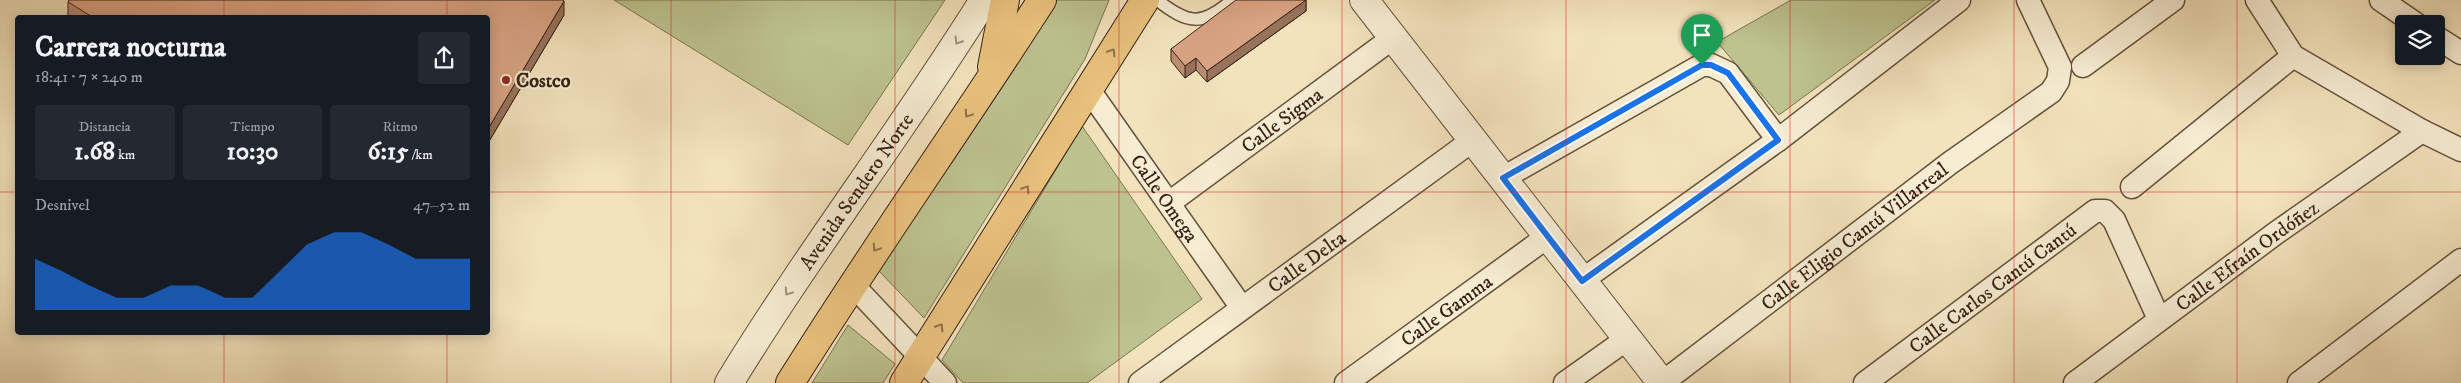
<!DOCTYPE html>
<html lang="es">
<meta charset="utf-8">
<style>
body{margin:0;font-family:"IM FELL DW Pica",serif;background:#242831;color:#f1f3f6;height:100vh;display:flex;flex-direction:column;font-size:19px;white-space:nowrap}
*{box-sizing:border-box;margin:0}
p{font-size:16px;color:#9ea1a6}
.icon{flex:none;width:28px;height:28px;fill:none;stroke:currentColor;stroke-width:2;stroke-linecap:round;stroke-linejoin:round}
.map{position:relative;flex:1;overflow:hidden}
.panel{position:absolute;left:15px;top:15px;width:475px;height:320px;display:flex;flex-direction:column;background:#171b24;border-radius:5px;box-shadow:0 2px 12px #0003}
.panel>*{flex:none}
.controls{position:absolute;left:2395px;top:15px;display:grid;gap:10px}
.controls a{display:grid;place-items:center;width:50px;height:50px;border-radius:5px;background:#171b24;box-shadow:0 2px 12px #0003;font-size:25px}
.pin{position:absolute;display:grid;place-items:center;width:42px;height:42px;color:#fff;margin:-51px -21px;border-radius:50% 50% 50% 0;rotate:-45deg;box-shadow:0 0 5px #0007}
.pin .icon{rotate:45deg}
.round{display:grid;place-items:center;flex:none;width:52px;height:52px;border-radius:5px;background:#242831}
.summary{display:flex;align-items:center;justify-content:space-between;height:85px;padding:0 20px}
h1{font-size:28px;font-weight:800;line-height:38px}
.metrics{display:grid;grid-template-columns:repeat(3,1fr);gap:8px;height:85px;padding:5px 20px}
.metrics div{display:grid;align-content:center;border-radius:5px;background:#242831;text-align:center}
.metrics b{font-size:25px;font-weight:800}
.metrics small{font-size:14px;font-weight:400}
.metrics p{font-size:14px}
.chart{height:140px;padding:10px 20px}
.chart p{display:flex;justify-content:space-between}
.chart svg{width:100%;height:90px;margin-top:5px;fill:#1a73e8;opacity:.7}
.map>svg:first-child{display:block}
.green{fill:#bdc38f;stroke:#7a7250}
.lines{fill:none;stroke-linecap:round;stroke-linejoin:round}
.service-casing{stroke:#65513c;stroke-width:14}
.minor-casing{stroke:#65513c;stroke-width:25}
.tertiary-casing{stroke:#65513c;stroke-width:30}
.primary-casing{stroke:#362012;stroke-width:30}
.service{stroke:#f7edd3;stroke-width:11}
.minor{stroke:#f7edd3;stroke-width:22}
.tertiary{stroke:#f7edd3;stroke-width:28}
.primary{stroke:#eac27e;stroke-width:28}
.wall{fill:#bb8d72;stroke:#362012}
.shaded-wall{fill:#98735c;stroke:#362012}
.building{fill:#d9a484;stroke:#362012}
.oneway{stroke:#a0917c}
.oneway2{stroke:#907148}
.route-casing{stroke:#fff;stroke-width:10}
.route{stroke:#1a73e8;stroke-width:6}
.grid{fill:none;stroke:#d62828;stroke-width:1;stroke-opacity:0.55}
.poi-dot{fill:#8f2418;stroke:#f7edd3;stroke-width:2}
.labels{text-anchor:middle;stroke-width:4;stroke-linejoin:round;paint-order:stroke}
.poi-label{font-size:20px;font-weight:bold;fill:#362012;stroke:#f7edd3;text-anchor:start}
.street-label{font-size:20px;fill:#362012;stroke:#f7edd3}
</style>
<div class="map">
<svg width="2461" height="383" viewBox="0 0 2461 383">
<rect width="100%" height="100%" fill="#f3e3bc"/>
<filter id="stains"><feTurbulence type="fractalNoise" baseFrequency=".004" numOctaves="4"/><feColorMatrix values="0 0 0 0 .2 0 0 0 0 .09 0 0 0 0 .02 0 0 0 .5 -.17"/></filter>
<radialGradient id="worn" r=".72"><stop offset=".6" stop-color="#630" stop-opacity="0"/><stop offset="1" stop-color="#630" stop-opacity=".3"/></radialGradient>
<g class="green">
<path d="M614,0h331l-97,145z"/>
<path d="M1052,0h57l-24,59 -161,259 -46,-48z"/>
<path d="M1791,0h144l-156,115 -62,-73z"/>
<path d="M1082,126l120,173 -115,84h-124l-21,-23z"/>
<path d="M848,325l47,39 -12,19h-71z"/>
</g>
<g class="lines">
<defs>
<path id="service" d="M1157,0c31,24 44,27 75,0"/>
<g id="minor">
<path d="M2257,0l36,56 129,75 39,19"/>
<path d="M2381,0l35,24"/>
<path d="M2436,37l25,16"/>
<path d="M2083,66l90,-66"/>
<path id="s1" d="M1089,90l153,218"/>
<path d="M1503,178l199,-113h9l17,8 50,67"/>
<path d="M2132,187l161,-131"/>
<path id="s2" d="M1169,203l225,-166"/>
<path d="M1581,281l197,-141 181,-140"/>
<path d="M852,284l93,99"/>
<path id="s3" d="M1140,383l333,-243"/>
<path id="s4" d="M1346,383l201,-146"/>
<path d="M1565,383l62,-44"/>
<path id="s5" d="M1662,383l288,-220 101,-71 7,-11 2,-14 -32,-67"/>
<path id="s6" d="M1865,383l230,-172h10l9,9 45,99"/>
<path id="s7" d="M2075,383l201,-150 146,-102"/>
<path d="M2299,383l162,-123"/>
</g>
<g id="tertiary">
<path d="M1364,0l298,383"/>
<path id="s8" d="M729,383c80,-131 174,-253 255,-383"/>
</g>
<g id="primary">
<path d="M992,67l13,-67"/>
<path d="M790,383c81,-130 169,-254 252,-383"/>
<path d="M904,383l241,-383"/>
</g>
</defs>
<use href="#service" class="service-casing"/>
<use href="#minor" class="minor-casing"/>
<use href="#tertiary" class="tertiary-casing"/>
<use href="#primary" class="primary-casing"/>
<use href="#service" class="service"/>
<use href="#minor" class="minor"/>
<use href="#tertiary" class="tertiary"/>
<use href="#primary" class="primary"/>
</g>
<g class="wall">
<path d="M1306,0v11l-99,71 -11,-12 -11,8 -14,-17v-12z"/>
<path d="M68,2l496,13 -76,128v-125h-417l-3,-2z"/>
</g>
<g class="shaded-wall">
<path d="M1306,0v11l-99,71v-11z"/>
<path d="M564,1v14l-76,128v-14z"/>
<path d="M1196,58v12l-11,8v-12z"/>
</g>
<g class="building">
<path d="M69,0h493l2,1 -76,128v-111h-394l-26,-16z"/>
<path d="M1236,0h70l-99,71 -11,-13 -11,8 -14,-17z"/>
</g>
<defs><path id="oneway-chevron" d="M-2-3.5L2.5 0L-2 3.5" fill="none" stroke-width="1.6" stroke-linecap="round" stroke-linejoin="round" transform="scale(1.25)"/></defs>
<g class="oneway">
<use href="#oneway-chevron" transform="translate(958 41) rotate(122)"/>
<use href="#oneway-chevron" transform="translate(788 292) rotate(124)"/>
</g>
<g class="oneway2">
<use href="#oneway-chevron" transform="translate(1112 52) rotate(-58)"/>
<use href="#oneway-chevron" transform="translate(968 114) rotate(124)"/>
<use href="#oneway-chevron" transform="translate(1026 189) rotate(-58)"/>
<use href="#oneway-chevron" transform="translate(876 248) rotate(124)"/>
<use href="#oneway-chevron" transform="translate(940 327) rotate(-58)"/>
</g>
<g class="lines">
<defs>
<path id="route" d="M1702,65h9l17,8 50,67 -196,141 -79,-103z"/>
</defs>
<use href="#route" class="route-casing"/>
<use href="#route" class="route"/>
</g>
<path class="grid" d="M224,0v18M447,0v18M671,0v383M895,0v383M1119,0v383M1342,0v383M1566,0v383M1790,0v383M2014,0v383M2237,0v383M0,192h18M488,192h1973M224,332v51M447,332v51"/>
<circle class="poi-dot" cx="506" cy="80" r="5"/>
<g class="labels">
<g class="poi-label">
<text x="516" y="87">Costco</text>
</g>
<g class="street-label">
<text dy="7" stroke="none"><textPath href="#s2" startOffset="140">Calle Sigma</textPath></text>
<text dy="7" stroke="none"><textPath href="#s8" startOffset="230">Avenida Sendero Norte</textPath></text>
<text dy="7" stroke="none"><textPath href="#s1" startOffset="132">Calle Omega</textPath></text>
<text dy="7" stroke="none"><textPath href="#s5" startOffset="242">Calle Eligio Cantú Villarreal</textPath></text>
<text dy="7" stroke="none"><textPath href="#s7" startOffset="214">Calle Efraín Ordóñez</textPath></text>
<text dy="7" stroke="none"><textPath href="#s3" startOffset="206">Calle Delta</textPath></text>
<text dy="7" stroke="none"><textPath href="#s6" startOffset="159">Calle Carlos Cantú Cantú</textPath></text>
<text dy="7" stroke="none"><textPath href="#s4" startOffset="124">Calle Gamma</textPath></text>
</g>
</g>
<rect width="100%" height="100%" filter="url(#stains)"/>
<rect width="100%" height="100%" fill="url(#worn)"/>
</svg>
<div class="controls">
<a><svg class="icon" aria-label="layers" viewBox="0 0 24 24"><path d="M12 4l9 5-9 5-9-5zM3 14l9 5 9-5"/></svg></a>
</div>
<div class="pin" style="left:1702px;top:65px;background:#1e9e55"><svg class="icon" aria-label="arrive" viewBox="0 0 24 24"><path d="M6 21V4h12l-3 4 3 4H6"/></svg></div>
<section class="panel">
<div class="summary"><div><h1>Carrera nocturna</h1><p>18:41 · 7 × 240 m</p></div><a class="round"><svg class="icon" aria-label="share" viewBox="0 0 24 24"><path d="M12 15V3M7 8l5-5 5 5M5 13v7h14v-7"/></svg></a></div>
<div class="metrics">
<div><p>Distancia</p><b>1.68<small> km</small></b></div>
<div><p>Tiempo</p><b>10:30</b></div>
<div><p>Ritmo</p><b>6:15<small> /km</small></b></div>
</div>
<div class="chart"><p><span>Desnivel</span>47–52 m</p>
<svg viewBox="0 0 160 44" preserveAspectRatio="none"><path d="M0 44V19L10 25L20 32L30 38L40 38L50 32L60 32L70 38L80 38L90 25L100 12L110 6L120 6L130 12L140 19L150 19L160 19V44z"/></svg>
</div>
</section>
</div>
